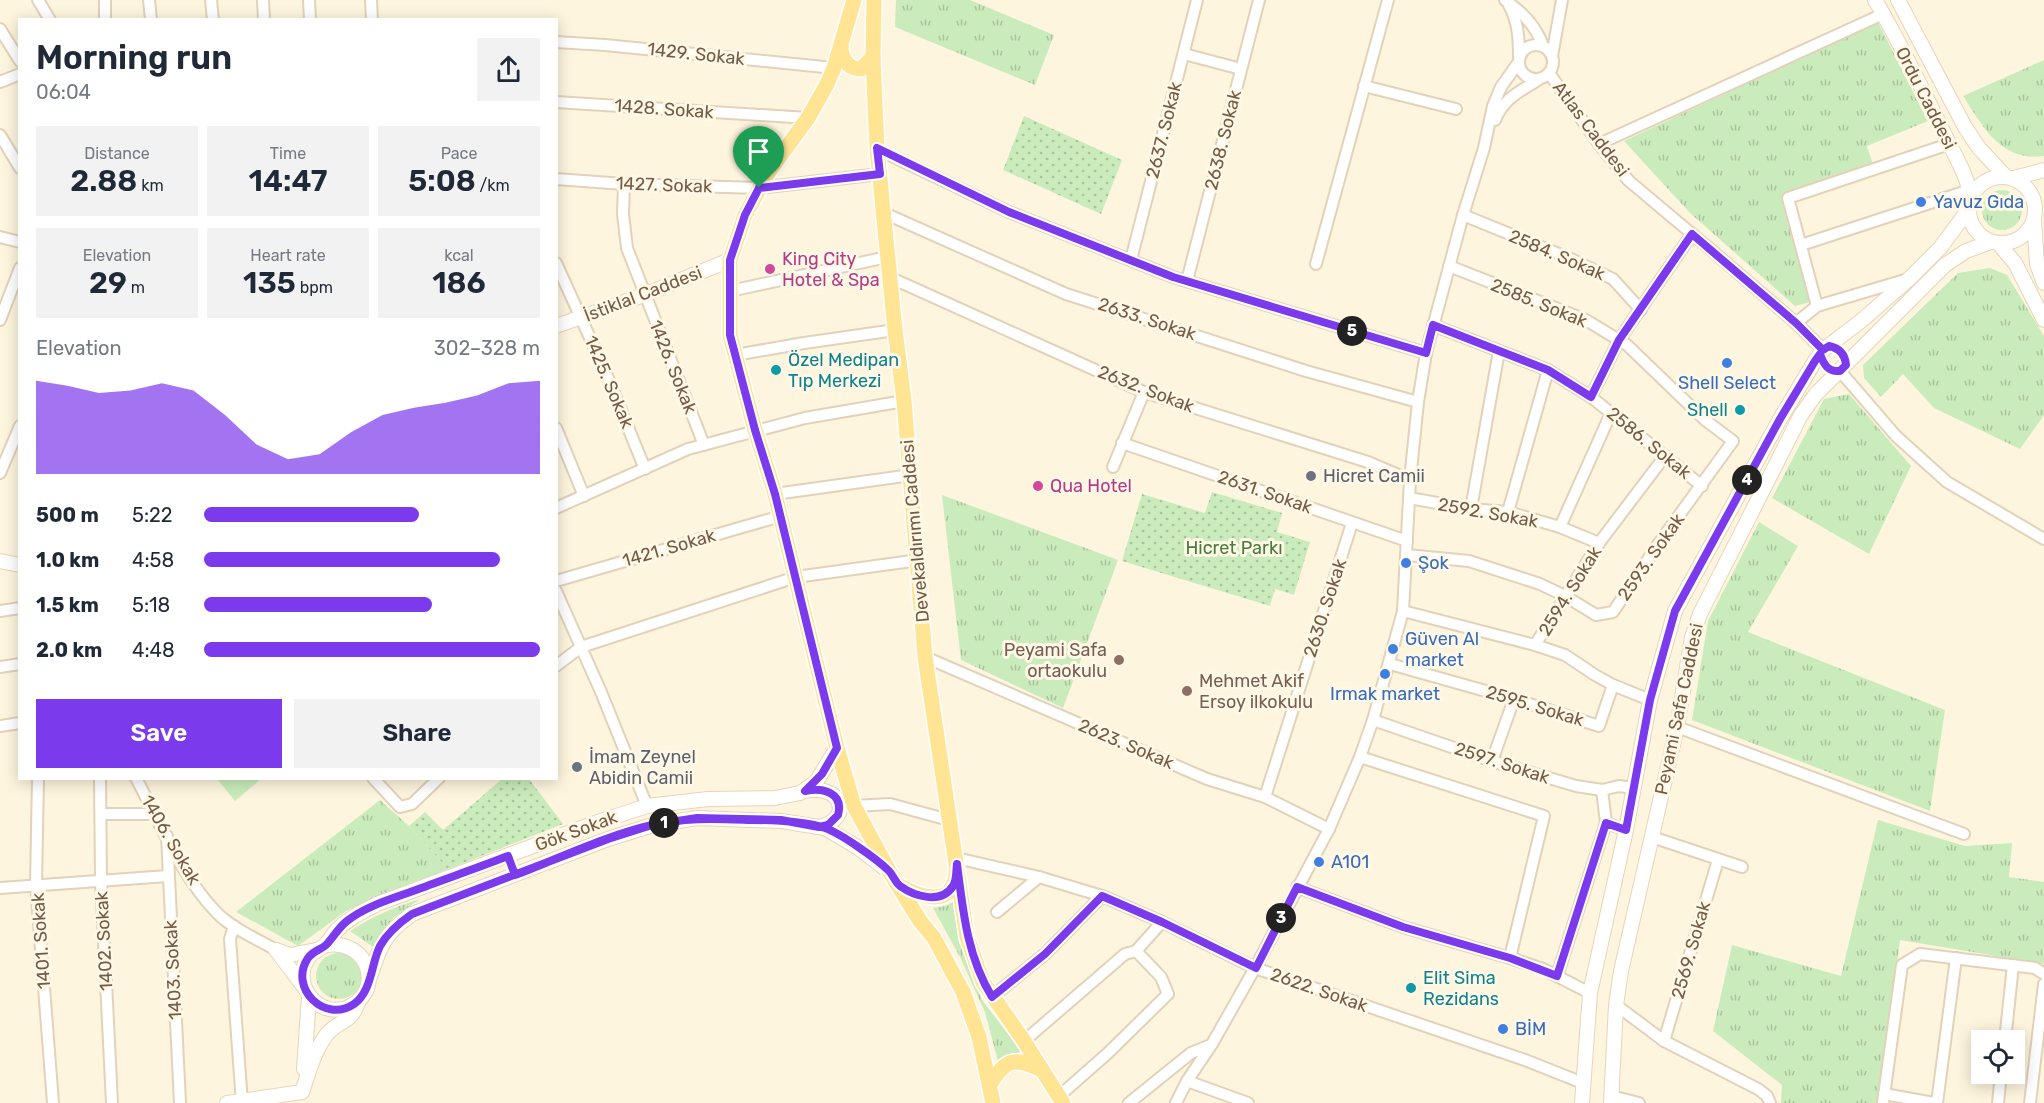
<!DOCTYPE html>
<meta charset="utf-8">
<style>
body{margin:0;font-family:Rubik,sans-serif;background:#f2f2f3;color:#1f2937;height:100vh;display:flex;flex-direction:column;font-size:22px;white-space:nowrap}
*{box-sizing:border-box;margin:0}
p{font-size:20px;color:#747a83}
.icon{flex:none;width:33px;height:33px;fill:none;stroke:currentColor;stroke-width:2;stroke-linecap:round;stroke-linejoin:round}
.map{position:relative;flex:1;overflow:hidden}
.sheet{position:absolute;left:18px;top:18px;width:540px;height:762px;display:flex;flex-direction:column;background:#fff;border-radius:0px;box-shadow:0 3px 15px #0003}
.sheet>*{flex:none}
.fabs{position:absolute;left:1971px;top:1030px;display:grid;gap:12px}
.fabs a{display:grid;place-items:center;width:54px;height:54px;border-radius:0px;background:#fff;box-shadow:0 3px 15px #0003;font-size:30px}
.pin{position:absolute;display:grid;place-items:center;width:51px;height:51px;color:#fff;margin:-62px -26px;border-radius:50% 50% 50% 0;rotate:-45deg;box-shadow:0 0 6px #0007}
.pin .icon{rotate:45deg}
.km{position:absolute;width:30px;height:30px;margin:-15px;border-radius:50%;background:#222;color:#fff;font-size:16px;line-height:30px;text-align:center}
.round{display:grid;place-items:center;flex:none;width:63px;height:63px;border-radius:0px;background:#f2f2f3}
.summary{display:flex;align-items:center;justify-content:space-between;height:102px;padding:0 18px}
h1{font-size:33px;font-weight:600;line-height:45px}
.metrics{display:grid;grid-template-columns:repeat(3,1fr);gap:9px;height:102px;padding:6px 18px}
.metrics div{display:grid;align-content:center;border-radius:0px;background:#f2f2f3;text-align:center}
.metrics b{font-size:30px;font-weight:600}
.metrics small{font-size:16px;font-weight:400}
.metrics p{font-size:16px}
.chart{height:168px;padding:12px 18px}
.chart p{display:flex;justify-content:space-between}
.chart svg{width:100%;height:108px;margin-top:6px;fill:#7c3aed;opacity:.7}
.action{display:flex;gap:12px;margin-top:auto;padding:12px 18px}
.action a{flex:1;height:69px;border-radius:0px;background:#7c3aed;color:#fff;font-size:24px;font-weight:600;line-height:69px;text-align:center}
.action a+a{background:#f2f2f3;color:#1f2937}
ul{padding:0 18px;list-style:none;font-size:20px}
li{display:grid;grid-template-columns:96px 72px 1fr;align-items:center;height:45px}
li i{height:15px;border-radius:8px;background:#7c3aed}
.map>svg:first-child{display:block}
.grass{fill:url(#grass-tufts)}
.park{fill:url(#park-dots)}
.pitch{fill:#caecbc}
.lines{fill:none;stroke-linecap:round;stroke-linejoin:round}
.street-casing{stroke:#e2d2ba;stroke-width:14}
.secondary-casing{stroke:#e8d4b7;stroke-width:16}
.primary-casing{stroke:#fff;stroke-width:18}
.street{stroke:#fff;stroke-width:10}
.secondary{stroke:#fff;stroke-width:14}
.primary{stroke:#ffe494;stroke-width:15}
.route-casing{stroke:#fff;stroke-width:12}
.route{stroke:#7c3aed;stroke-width:8}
.shop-dot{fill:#3f7fe0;stroke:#fff8e6;stroke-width:2}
.hotel-dot{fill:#d1479c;stroke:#fff8e6;stroke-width:2}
.culture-dot{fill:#0f9aa8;stroke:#fff8e6;stroke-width:2}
.worship-dot{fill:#6b7280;stroke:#fff8e6;stroke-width:2}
.education-dot{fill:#8d6e63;stroke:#fff8e6;stroke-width:2}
.labels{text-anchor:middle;stroke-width:6;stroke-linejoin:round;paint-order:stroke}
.street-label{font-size:18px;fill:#755c45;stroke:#fff8e6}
.shop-label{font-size:18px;fill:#366cbe;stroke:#fff8e6;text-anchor:start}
.hotel-label{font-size:18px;fill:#b23c85;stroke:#fff8e6;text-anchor:start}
.culture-label{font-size:18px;fill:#0d838f;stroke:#fff8e6;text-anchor:start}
.worship-label{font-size:18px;fill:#5b616d;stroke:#fff8e6;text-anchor:start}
.park-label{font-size:18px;fill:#477c3c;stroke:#fff8e6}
.education-label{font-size:18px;fill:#785e54;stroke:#fff8e6;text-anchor:end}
</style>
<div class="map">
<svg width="2044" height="1103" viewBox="0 0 2044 1103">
<defs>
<pattern id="grass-tufts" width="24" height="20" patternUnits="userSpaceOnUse" patternTransform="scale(1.5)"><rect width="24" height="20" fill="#caecbc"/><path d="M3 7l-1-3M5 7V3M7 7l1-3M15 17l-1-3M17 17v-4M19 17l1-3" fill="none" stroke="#a9c29b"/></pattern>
<pattern id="park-dots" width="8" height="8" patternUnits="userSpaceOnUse" patternTransform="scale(1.5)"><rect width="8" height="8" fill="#caecbc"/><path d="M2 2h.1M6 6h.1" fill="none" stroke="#a9c29b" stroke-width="1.8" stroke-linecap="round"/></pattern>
</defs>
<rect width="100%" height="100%" fill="#fef5de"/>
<g class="grass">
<path d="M896,0h74l84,35 -19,50 -140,-58z"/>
<path d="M1878,22l50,99 -61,25 6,19 -90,32 27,105 -15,4 -106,-94 -65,-71z"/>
<path d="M2044,60v96c-43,6 -61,-29 -81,-60z"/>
<circle cx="2002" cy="210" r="20"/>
<path d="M1990,268l17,7 37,61v79l-24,34 -86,-41 -31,-34 -22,23 -17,-19 -1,-13 95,-92z"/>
<path d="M1849,394l62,72 -42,88 -97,-56 52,-99z"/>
<path d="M942,495l176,65 -55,148 -102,-48z"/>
<path d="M1759,522l39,24 -50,86 197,78 -15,101 -238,-91 16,-99z"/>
<path d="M380,800l29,26 39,43 -102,42 -48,35 -62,-34z"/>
<path d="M1878,820l87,26 47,-3 -3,34 35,5v82l-144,-24 -21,163h-98l1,-18 -69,-54 19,-86 109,31z"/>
<path d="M420,899l-27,19 -20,29 -23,-16c23,-15 44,-24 70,-32z"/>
<path d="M953,902l6,40 23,58 39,51 -22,14 -14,-53 -25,-55 -27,-49 12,-2z"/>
<circle cx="339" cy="976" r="23"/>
</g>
<g class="park">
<path d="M1024,116l98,44 -21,54 -98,-44z"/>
<path d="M1212,492l70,21 -5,19 33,10 -16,53 -19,-6 -5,17 -148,-45 20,-67 63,19z"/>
<path d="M502,779h27l34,45 -115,45 -39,-43 16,-14 18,18z"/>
</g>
<path class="pitch" d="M217,779h44l-26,22z"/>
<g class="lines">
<defs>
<g id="street">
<path d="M38,0l12,20"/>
<path d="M105,0v20"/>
<path d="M149,0l2,20"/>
<path d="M211,0l2,20"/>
<path d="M263,0l1,20"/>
<path d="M309,0l1,20"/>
<path d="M371,0l1,20"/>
<path d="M1505,0c18,13 31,26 38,46"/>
<path d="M1509,5c9,17 10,32 10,52"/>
<path d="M0,29l20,32"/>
<path d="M556,42l49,3 229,23"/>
<circle cx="1536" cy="62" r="17"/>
<path d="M1184,54l57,15"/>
<path d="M1552,56l10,-56"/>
<path d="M1549,73l50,71 30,37 81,68 86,74 27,27"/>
<path d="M0,82l20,-8"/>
<path d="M1364,86l92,23"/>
<path d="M556,102l252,16"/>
<path d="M1495,120c9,-22 24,-28 43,-40"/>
<path d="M0,135l20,33"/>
<path d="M1599,144l284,-130"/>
<path d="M877,149l132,63 164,65 253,76"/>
<path d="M556,179l68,5 135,4 121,-14"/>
<path d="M624,184l-1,30 4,34 77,197"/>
<path d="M884,213l182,81 240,77 112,31"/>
<path d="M1463,215l108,44 42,20 28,31"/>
<path d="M0,237l20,5"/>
<path d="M1801,245l169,-55"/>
<path d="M1131,260l66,-260"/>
<path d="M556,263l49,108 40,98"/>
<path d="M1316,264l72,-264"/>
<path d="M889,277l255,115 224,70 42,18"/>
<path d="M1187,281l72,-281"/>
<path d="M730,291l157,-34"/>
<path d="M1817,306l-29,-108 161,-54"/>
<path d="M0,320l20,-52"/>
<path d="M1796,323l21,-17 88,-26"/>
<path d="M1433,325l115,45 43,27 111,89"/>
<path d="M735,355l69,-12 91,-13"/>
<path d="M1840,371l56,65 51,46 97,57"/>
<path d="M1591,397l28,-57 73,-106"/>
<path d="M556,428l28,68"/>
<path d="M1122,443l285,98"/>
<path d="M1113,467l31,-75"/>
<path d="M0,473l20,-47"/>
<path d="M775,494l136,-19"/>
<path d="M1409,498l62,11 37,3 52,15 39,16"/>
<path d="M556,508l132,-59 117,-31 99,-17"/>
<path d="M1471,509l28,-158"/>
<path d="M1508,512l40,-142"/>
<path d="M1560,527l51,-114"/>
<path d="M1407,555l62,6 71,23 25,12 31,19 17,-3 46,-69 74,-102 -28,-21 -78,-75 -41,-25 -137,-54"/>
<path d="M556,581l225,-65"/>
<path d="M556,591l45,101 46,114"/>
<path d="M0,611l20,-3"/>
<path d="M1403,611l132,34 64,-102 66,-87"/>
<path d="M1535,645l30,10 30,20 18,10"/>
<path d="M925,657l282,122 58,18 64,32"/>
<path d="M1390,664l124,35 85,27 14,-41 37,15"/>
<path d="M556,666l25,-19 215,-70 123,-17"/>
<path d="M0,667l20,-3"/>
<path d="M1373,720l119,41 84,25 26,4 17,-4 14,2"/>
<path d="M0,726l20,-3"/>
<path d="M1677,727l287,107"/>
<path d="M1360,757l184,59 -34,142"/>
<path d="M1492,761l22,-62"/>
<path d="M38,778l-2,107 17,218"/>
<path d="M100,778l1,103 11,222"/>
<path d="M136,778c24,45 45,98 81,135 16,16 40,26 59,37"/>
<path d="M373,778l27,29 12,-3 27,-26"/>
<path d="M1602,790l4,33"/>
<path d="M1265,797l87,-274"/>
<path d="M854,806l36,-2 59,16"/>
<path d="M101,814h54"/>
<path d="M167,836l13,267"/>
<path d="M1652,837l90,30"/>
<path d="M956,858l83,19 63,19 60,26 93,46 270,92 58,23"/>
<path d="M1297,887l106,40 107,31 33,11 47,24"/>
<path d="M0,888l168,-12"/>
<path d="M997,912l42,-35"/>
<path d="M234,926l-4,13 12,164"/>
<path d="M1136,951l26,-29"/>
<path d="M1557,976l49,-153 20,7"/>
<path d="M992,997l53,-43 57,-58"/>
<path d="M1616,1005l48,36 94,48 9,7 3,7"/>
<path d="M1024,1041l101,-87 11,-3 25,26 7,17 -60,59 -50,44"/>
<path d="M1664,1041l54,-181"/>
<path d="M2005,1041l8,-76"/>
<path d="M1187,1081l61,22"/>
<path d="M1884,1094l50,9"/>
<path d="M1611,1096l28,7"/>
<path d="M1129,1103l62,-50 20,-8"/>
<path d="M1176,1103l11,-22 25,-37 43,-76 74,-139 31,-72 13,-37 30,-109 7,-131 8,-78 8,-49 37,-138 21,-67 9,-42 8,-19 17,-24"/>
<path d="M1883,1103l19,-138 18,-11 115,14 9,6"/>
<path d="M1937,1103l19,-145"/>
<path d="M1998,1103l3,-29"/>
<path d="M2030,1103l14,-119"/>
</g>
<g id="secondary">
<path d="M1875,0c25,42 46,87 68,131 10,22 25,44 28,68"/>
<path d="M1898,0l67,127 14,21 27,29"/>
<circle cx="2002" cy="210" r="33"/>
<path d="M2014,178l30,-8"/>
<path d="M2034,221l3,43 7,19"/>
<path d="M1998,243l17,20 29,57"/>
<path d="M556,326l88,-31 86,-35"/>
<path d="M0,561l20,4"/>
<path d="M805,791c37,-8 49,28 14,36"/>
<path d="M326,945c45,-6 59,49 20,63 -29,10 -56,-25 -37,-51 4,-6 13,-8 18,-14 3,-3 5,-7 8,-11 12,-13 27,-20 42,-28l218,-81 52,-17 61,-7 67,-1 25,-5 16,-11 21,-34"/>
<path d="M276,950l28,37"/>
<path d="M276,950l14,5 26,-5"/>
<path d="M370,977c10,-31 14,-43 42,-63l196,-75 45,-14 44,-7 84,3 44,7 32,19 30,23"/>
<path d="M304,1069l5,-72"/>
<path d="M302,1092c7,-20 12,-41 25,-58 13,-15 24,-9 32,-34"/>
<path d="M227,1103l75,-11"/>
<path d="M1582,1103l8,-110 36,-163 24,-130 25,-89 105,-192 35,-58 8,-11 38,-29 48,-42 31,-31 29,-39"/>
<path d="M1611,1103l5,-98 5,-34 56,-244 15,-90 8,-23 101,-199 15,-21 129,-129 21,-14 25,-9"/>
</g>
<g id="primary">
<path d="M854,0l-20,68 -8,18 -18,32 -38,52 -25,45 -15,45v75l25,95 20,64 62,254 17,58 35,65 31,50 14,17 29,54 16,45 14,66"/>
<path d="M874,0l-1,57 4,92 18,181 9,71 21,256 42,280 16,45 41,59 39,62"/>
<path d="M841,45c0,13 6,24 20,24l12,-12"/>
<path d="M898,885c20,11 55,25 58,-12"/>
<path d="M990,1084c17,-26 24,-27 52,-14"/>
</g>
</defs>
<use href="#street" class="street-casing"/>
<use href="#secondary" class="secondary-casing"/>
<use href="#primary" class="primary-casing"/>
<use href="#street" class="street"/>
<use href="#secondary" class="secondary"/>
<use href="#primary" class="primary"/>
</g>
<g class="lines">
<defs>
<path id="route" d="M759,188l-14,27 -15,45v75l25,95 20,64 62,254 -15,26 -17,17c18,-4 39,2 33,24l-10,10 -9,2 -38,-7 -84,-2 -45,7 -44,14 -196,75c-13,9 -24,18 -32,32 -9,18 -8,45 -26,58 -29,20 -66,-16 -46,-46 5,-7 12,-8 18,-13 7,-7 12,-17 21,-24 19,-15 44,-22 66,-30 32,-12 64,-23 95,-35l7,19c45,-17 90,-39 137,-50 33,-8 67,-6 100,-5 24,0 50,1 73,8 15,5 52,31 64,43 4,4 6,11 11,15 14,10 41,19 53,0 4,-6 3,-15 4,-22 6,47 10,92 35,133l53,-43 57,-58 60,26 94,46 41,-81 106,40 107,31 47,18 49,-153 20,7 24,-130 25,-89 105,-192 35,-58 5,-7c4,11 8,18 20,17l6,-6c-1,-11 -7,-17 -17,-19l-6,4 -27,-27 -104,-89 -73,106 -28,57 -43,-27 -115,-45 -7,28 -253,-76 -164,-65 -132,-64 3,26 -121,14"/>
</defs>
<use href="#route" class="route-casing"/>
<use href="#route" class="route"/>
</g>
<g class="shop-dot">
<circle cx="1921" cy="202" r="6"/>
<circle cx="1727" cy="363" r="6"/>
<circle cx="1406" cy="563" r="6"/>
<circle cx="1393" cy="649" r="6"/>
<circle cx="1385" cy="674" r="6"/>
<circle cx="1319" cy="862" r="6"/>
<circle cx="1503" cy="1029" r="6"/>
</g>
<g class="hotel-dot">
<circle cx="770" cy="269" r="6"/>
<circle cx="1038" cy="486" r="6"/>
</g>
<g class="culture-dot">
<circle cx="776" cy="370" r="6"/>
<circle cx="1740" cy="410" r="6"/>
<circle cx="1411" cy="988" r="6"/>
</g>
<g class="worship-dot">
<circle cx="1311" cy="476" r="6"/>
<circle cx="577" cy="767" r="6"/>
</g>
<g class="education-dot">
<circle cx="1119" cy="660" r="6"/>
<circle cx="1187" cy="691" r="6"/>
</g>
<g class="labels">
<g class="street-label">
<text transform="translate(696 54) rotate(6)" y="6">1429. Sokak</text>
<text transform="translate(1926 98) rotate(63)" y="6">Ordu Caddesi</text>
<text transform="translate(664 109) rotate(4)" y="6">1428. Sokak</text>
<text transform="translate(1591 129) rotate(53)" y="6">Atlas Caddesi</text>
<text transform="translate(1164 130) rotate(-76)" y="6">2637. Sokak</text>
<text transform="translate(1223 140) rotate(-76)" y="6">2638. Sokak</text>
<text transform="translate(664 185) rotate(2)" y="6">1427. Sokak</text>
<text transform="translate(1557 255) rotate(23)" y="6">2584. Sokak</text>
<text transform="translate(643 294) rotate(-21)" y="6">İstiklal Caddesi</text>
<text transform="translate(1539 303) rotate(22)" y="6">2585. Sokak</text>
<text transform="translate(1147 319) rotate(18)" y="6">2633. Sokak</text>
<text transform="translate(673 367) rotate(68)" y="6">1426. Sokak</text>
<text transform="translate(609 382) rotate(67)" y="6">1425. Sokak</text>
<text transform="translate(1146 389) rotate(21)" y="6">2632. Sokak</text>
<text transform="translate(1649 443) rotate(39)" y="6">2586. Sokak</text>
<text transform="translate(1265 492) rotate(19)" y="6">2631. Sokak</text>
<text transform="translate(1488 513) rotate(10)" y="6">2592. Sokak</text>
<text transform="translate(915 531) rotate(-95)" y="6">Devekaldırımı Caddesi</text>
<text transform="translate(669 548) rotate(-16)" y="6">1421. Sokak</text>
<text transform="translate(1651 557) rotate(-55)" y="6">2593. Sokak</text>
<text transform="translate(1570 591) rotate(-58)" y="6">2594. Sokak</text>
<text transform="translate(1325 608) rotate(-72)" y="6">2630. Sokak</text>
<text transform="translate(1535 706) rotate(17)" y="6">2595. Sokak</text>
<text transform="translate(1679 709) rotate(-78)" y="6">Peyami Safa Caddesi</text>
<text transform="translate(1126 744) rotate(23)" y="6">2623. Sokak</text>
<text transform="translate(1502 763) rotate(18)" y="6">2597. Sokak</text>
<text transform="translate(576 831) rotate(-20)" y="6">Gök Sokak</text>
<text transform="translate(171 840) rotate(60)" y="6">1406. Sokak</text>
<text transform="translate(41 941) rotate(-94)" y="6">1401. Sokak</text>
<text transform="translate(104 941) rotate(-93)" y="6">1402. Sokak</text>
<text transform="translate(1691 950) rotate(-74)" y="6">2569. Sokak</text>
<text transform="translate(173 970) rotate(-93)" y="6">1403. Sokak</text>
<text transform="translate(1319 990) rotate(19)" y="6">2622. Sokak</text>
</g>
<g class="shop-label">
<text x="1933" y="208">Yavuz Gıda</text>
<text x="1727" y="389" text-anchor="middle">Shell Select</text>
<text x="1418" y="569">Şok</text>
<text x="1405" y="645">Güven Al<tspan x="1405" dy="21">market</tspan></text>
<text x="1385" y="700" text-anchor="middle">Irmak market</text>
<text x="1331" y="868">A101</text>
<text x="1515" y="1035">BİM</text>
</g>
<g class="hotel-label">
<text x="782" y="265">King City<tspan x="782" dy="21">Hotel &amp; Spa</tspan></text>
<text x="1050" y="492">Qua Hotel</text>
</g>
<g class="culture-label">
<text x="788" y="366">Özel Medipan<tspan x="788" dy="21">Tıp Merkezi</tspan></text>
<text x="1728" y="416" text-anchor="end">Shell</text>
<text x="1423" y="984">Elit Sima<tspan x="1423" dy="21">Rezidans</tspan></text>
</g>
<g class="worship-label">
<text x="1323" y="482">Hicret Camii</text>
<text x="589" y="763">İmam Zeynel<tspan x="589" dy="21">Abidin Camii</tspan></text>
</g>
<g class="park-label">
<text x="1234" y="554">Hicret Parkı</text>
</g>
<g class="education-label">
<text x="1107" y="656">Peyami Safa<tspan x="1107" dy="21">ortaokulu</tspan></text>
<text x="1199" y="687" text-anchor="start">Mehmet Akif<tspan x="1199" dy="21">Ersoy ilkokulu</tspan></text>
</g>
</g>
</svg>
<div class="fabs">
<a><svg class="icon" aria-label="locate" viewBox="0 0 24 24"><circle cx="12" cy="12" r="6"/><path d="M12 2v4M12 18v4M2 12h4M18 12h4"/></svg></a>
</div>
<div class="pin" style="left:759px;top:188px;background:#1e9e55"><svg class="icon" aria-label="arrive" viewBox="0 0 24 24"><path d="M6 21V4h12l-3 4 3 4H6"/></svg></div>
<b class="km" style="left:664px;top:823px">1</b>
<b class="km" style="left:1281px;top:918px">3</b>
<b class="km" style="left:1747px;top:480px">4</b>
<b class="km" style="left:1352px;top:331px">5</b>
<section class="sheet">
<div class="summary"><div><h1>Morning run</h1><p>06:04</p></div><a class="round"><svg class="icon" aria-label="share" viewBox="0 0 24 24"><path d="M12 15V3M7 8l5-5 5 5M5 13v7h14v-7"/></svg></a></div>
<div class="metrics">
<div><p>Distance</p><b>2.88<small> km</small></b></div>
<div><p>Time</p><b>14:47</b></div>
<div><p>Pace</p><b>5:08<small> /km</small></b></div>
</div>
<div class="metrics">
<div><p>Elevation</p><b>29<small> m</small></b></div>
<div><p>Heart rate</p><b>135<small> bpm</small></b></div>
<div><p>kcal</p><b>186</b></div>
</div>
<div class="chart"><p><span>Elevation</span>302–328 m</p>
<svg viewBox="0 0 160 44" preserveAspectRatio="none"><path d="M0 44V6L10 8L20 11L30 10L40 7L50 10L60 20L70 32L80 38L90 36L100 27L110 20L120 17L130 15L140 12L150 7L160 6V44z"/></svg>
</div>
<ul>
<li><b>500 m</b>5:22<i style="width:64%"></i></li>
<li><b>1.0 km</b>4:58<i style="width:88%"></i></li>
<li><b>1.5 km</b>5:18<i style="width:68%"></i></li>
<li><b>2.0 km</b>4:48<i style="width:100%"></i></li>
</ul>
<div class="action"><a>Save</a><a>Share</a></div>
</section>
</div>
